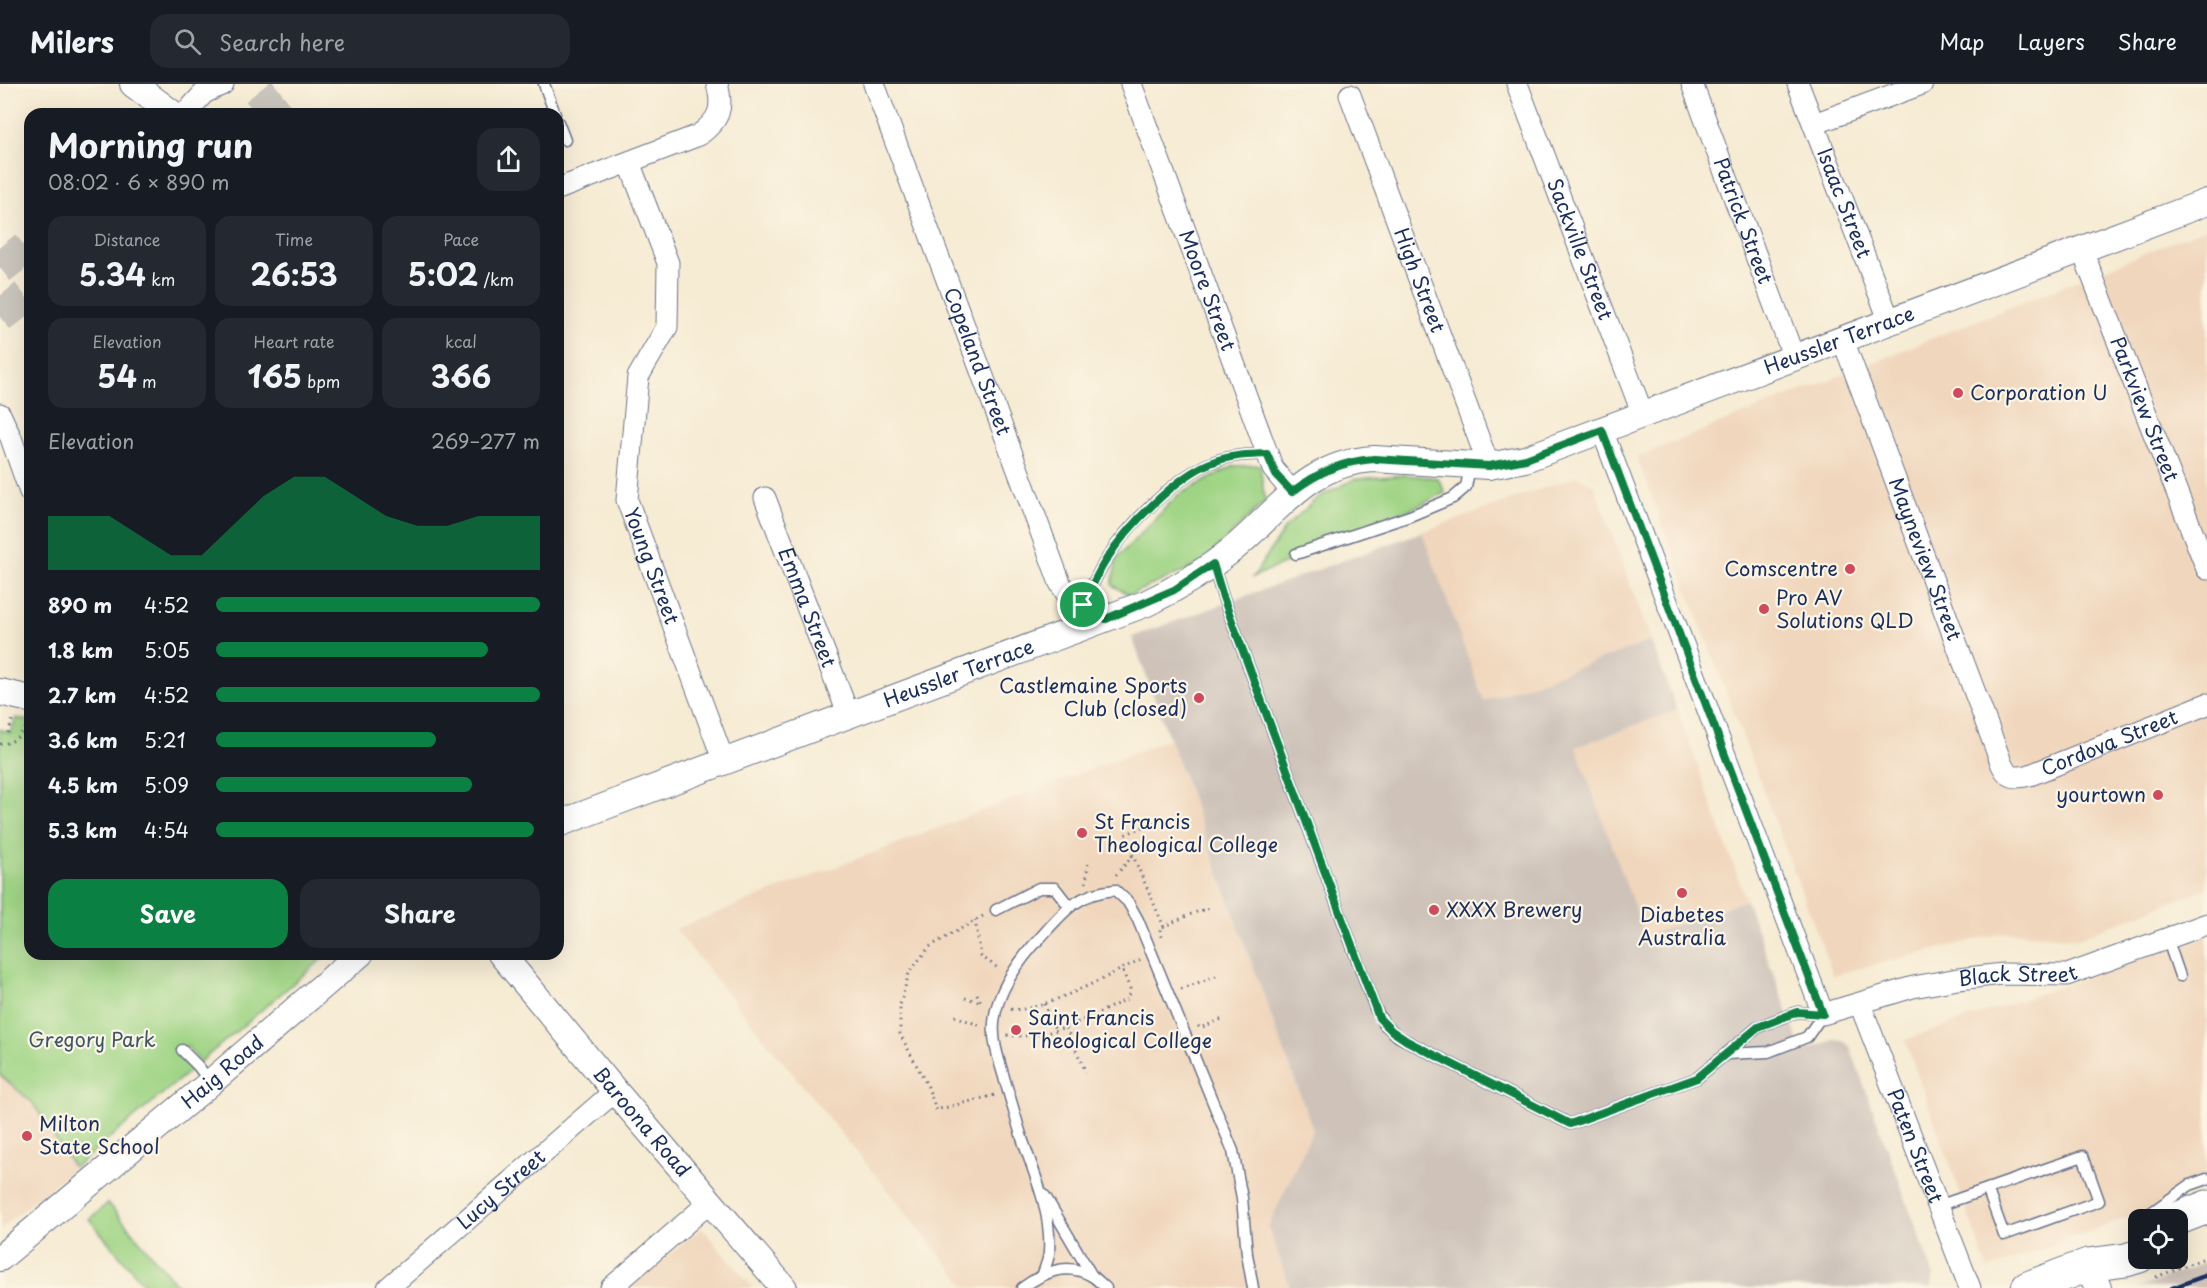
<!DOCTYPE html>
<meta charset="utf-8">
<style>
body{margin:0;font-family:"Playpen Sans",sans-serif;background:#242831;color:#f1f3f6;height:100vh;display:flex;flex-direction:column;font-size:22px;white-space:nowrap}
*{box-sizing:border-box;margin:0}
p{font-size:20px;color:#9ea1a6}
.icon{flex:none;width:33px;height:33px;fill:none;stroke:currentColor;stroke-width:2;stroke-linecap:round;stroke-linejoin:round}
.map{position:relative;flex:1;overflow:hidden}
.details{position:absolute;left:24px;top:24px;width:540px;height:852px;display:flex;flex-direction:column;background:#171b24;border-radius:18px;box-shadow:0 6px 24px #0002}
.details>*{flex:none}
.fabs{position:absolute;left:2128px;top:1125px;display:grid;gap:12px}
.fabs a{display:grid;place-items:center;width:60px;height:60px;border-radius:12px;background:#171b24;box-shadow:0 6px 24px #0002;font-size:30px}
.pin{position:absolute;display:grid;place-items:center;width:51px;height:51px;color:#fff;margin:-26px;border:3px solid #fff;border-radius:50%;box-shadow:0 2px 6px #0007}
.round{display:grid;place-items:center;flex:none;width:63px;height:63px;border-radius:18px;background:#242831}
.overview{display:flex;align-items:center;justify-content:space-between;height:102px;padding:0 24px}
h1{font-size:33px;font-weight:700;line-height:45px}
.figures{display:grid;grid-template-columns:repeat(3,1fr);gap:9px;height:102px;padding:6px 24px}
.figures div{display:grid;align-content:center;border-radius:15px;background:#242831;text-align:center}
.figures b{font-size:30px;font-weight:700}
.figures small{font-size:16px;font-weight:400}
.figures p{font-size:16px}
.chart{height:168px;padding:12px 24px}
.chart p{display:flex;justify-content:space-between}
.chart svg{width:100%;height:108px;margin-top:6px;fill:#0b8043;opacity:.7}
.action{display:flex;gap:12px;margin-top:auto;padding:12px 24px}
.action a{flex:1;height:69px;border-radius:18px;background:#0b8043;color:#fff;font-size:24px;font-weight:700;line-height:69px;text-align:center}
.action a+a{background:#242831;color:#f1f3f6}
ul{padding:0 24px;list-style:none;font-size:20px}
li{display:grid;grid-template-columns:96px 72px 1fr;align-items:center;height:45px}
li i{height:15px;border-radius:8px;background:#0b8043}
header{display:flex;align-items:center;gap:36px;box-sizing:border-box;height:84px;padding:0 30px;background:#171b24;border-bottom:2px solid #363941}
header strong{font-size:28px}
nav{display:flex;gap:33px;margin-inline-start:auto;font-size:21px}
.search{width:420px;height:54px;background:#242831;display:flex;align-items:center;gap:15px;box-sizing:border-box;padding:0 21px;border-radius:18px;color:#9ea1a6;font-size:22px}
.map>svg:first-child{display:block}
.built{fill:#f0d6bc}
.industrial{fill:#cec2b9}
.green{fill:#9fd484;stroke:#5d8271;stroke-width:1.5}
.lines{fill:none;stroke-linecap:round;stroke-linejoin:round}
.motorway-tunnel{stroke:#cac5bc;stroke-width:33;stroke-dasharray:33 16;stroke-linecap:butt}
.service-casing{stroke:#687187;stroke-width:13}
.minor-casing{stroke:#687187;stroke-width:23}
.tertiary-casing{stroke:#687187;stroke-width:28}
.primary-casing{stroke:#687187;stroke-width:35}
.path{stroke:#687187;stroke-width:3;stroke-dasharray:1.5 4.5;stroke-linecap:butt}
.service{stroke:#fff;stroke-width:10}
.minor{stroke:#fff;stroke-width:21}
.tertiary{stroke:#fff;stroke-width:26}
.primary{stroke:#fff;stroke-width:33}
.rail{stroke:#1b2f5e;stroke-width:4.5}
.route-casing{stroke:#fff;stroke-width:12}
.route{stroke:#0b8043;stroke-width:8}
.poi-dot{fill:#d1495b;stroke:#fcf5e5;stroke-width:2}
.labels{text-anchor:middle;stroke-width:4.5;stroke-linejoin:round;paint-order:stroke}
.street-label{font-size:20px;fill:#1b2f5e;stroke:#fcf5e5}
.poi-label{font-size:20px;fill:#1b2f5e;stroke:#fcf5e5;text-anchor:start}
.park-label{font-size:20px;fill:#3c5868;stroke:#fcf5e5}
</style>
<header>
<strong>Milers</strong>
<div class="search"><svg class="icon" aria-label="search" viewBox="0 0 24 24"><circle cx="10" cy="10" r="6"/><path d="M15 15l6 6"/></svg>Search here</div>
<nav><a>Map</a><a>Layers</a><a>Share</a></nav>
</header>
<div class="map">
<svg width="2207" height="1204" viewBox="0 0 2207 1204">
<rect width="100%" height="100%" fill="#fcf5e5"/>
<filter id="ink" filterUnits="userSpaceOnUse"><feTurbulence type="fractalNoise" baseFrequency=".0167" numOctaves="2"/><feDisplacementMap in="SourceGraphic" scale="12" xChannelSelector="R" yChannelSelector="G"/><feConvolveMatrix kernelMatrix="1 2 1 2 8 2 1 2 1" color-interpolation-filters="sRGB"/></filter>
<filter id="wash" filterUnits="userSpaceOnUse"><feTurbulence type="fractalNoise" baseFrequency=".008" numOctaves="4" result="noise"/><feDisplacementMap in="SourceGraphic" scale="24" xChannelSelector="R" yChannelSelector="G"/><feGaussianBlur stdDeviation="1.35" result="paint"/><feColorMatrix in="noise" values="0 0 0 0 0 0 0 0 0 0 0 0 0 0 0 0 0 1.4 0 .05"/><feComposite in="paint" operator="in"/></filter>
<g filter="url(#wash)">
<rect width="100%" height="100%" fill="#f6ebd3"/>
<g class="built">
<path d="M2207,144v660l-128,50 -72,-6 -174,43 -196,-518z"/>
<path d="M1577,392l17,9 57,156 -167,60 -62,-169z"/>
<path d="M1677,626l69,190 -101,37 -69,-190z"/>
<path d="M1169,655l144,392 -45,96 22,61h-323l-292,-359z"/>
<path d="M2207,852v251l-219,83 -83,-230z"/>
<path d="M0,991l33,28 41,65 -74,61z"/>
<path d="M702,1144l51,60h-124z"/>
</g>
<g class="industrial">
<path d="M1422,448l62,169 167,-60 26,69 -101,37 69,189 101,-36 56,151 35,-12 8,2 5,6 84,229 -4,12h-640l-22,-61 45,-97 -181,-493z"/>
<path d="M2207,1178v26h-68z"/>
</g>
<g class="green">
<path d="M1260,381l5,36 -62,62 -74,32 -17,-10 5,-27 61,-63 56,-29z"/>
<path d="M1406,391l32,3 7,15 -36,17 -156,67 32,-49 32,-30 38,-19z"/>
<path d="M16,634l14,3v233h298l-128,108 -13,-16 -10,8 14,16 -117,98 -41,-65 -33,-28v-346l10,4z"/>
<path d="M108,1119l70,83 -3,2h-28l-58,-69z"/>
</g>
</g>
<g filter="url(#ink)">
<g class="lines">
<g class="motorway-tunnel">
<path d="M256,30l38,-30"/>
<path d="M0,184l30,-24"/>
<path d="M0,233l30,-24"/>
</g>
<defs>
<g id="service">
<path d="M544,0l11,30"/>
<path d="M558,38l7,18"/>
<path d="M1296,470l114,-38 43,-18 13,-11 4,-21"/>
<path d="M1213,481l10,32 152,411 9,16 15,13 171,87 127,-46 61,-51 39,-15 26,2"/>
<path d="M1083,521c7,-15 14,-31 23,-45 20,-33 71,-85 107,-98 17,-7 36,-7 54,-8"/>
<path d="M996,826l43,-22h16l14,18"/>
<path d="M2167,854l13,38"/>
<path d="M182,966l16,16 12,16"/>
<path d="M1726,970l42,-2 39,-15 16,-23"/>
<path d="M1045,1112l47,80"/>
<path d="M1938,1122l145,-50 16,45 -95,34 -16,-44"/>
<path d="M2145,1136l1,-4 44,-31 17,-6"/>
<path d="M1043,1190c2,-7 6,-15 6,-22 3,-40 -15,-78 -27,-114 -6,-19 -11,-38 -17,-57 -5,-19 -13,-38 -11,-58 2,-31 26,-64 47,-86 23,-26 37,-44 74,-47l13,12 10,18 95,231 9,47 5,56 6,34"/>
<path d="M1022,1204c21,-15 44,-27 70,-12 5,3 9,8 14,12"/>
</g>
<g id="minor">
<path id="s1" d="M874,0l186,499 8,13 38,23"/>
<path id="s2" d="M1131,0l142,385 19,23"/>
<path id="s3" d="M1517,0l126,331"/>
<path id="s4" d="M1692,0l102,274"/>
<path id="s5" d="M1798,0l92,238"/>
<path id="s6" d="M1350,11l139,371"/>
<path d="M185,30l19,-21 19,-9"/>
<path d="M1814,40l108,-40"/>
<path id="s7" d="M629,78l39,101 -1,64 -29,50 -11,123 97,262"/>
<path d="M558,105l141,-54c20,-15 25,-26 18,-51"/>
<path id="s8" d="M2082,166l125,319"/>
<path id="s9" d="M1843,256l159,425c6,13 14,14 28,10l177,-71"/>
<path d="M0,330l11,24 19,54"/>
<path id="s10" d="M1602,346l221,584 90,-27 45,-8 45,-5 64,1 140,-51"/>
<path id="s11" d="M765,414l84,218"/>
<path id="s12" d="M1860,920l110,284"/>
<path id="s13" d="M388,1204l227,-197"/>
<path d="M611,1204l99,-86"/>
</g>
<g id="tertiary">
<path d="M133,0l40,30"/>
<path d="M0,608l30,7"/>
<path id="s14" d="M558,740l589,-221c31,-15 59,-32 86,-54 47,-39 74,-86 141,-90l115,7 36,-7 682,-257"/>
<path id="s15" d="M501,870l114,137 169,197"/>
<path id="s16" d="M0,1174l210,-175 150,-129"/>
<path d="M2088,1181l10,23"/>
</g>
<g id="primary">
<path d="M2174,1136l33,-13"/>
<path d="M2028,1204l60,-23 38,-5 13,-4"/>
</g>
</defs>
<use href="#service" class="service-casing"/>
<use href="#minor" class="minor-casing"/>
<use href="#tertiary" class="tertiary-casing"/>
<use href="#primary" class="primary-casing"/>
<g class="path">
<path d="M8,649l5,-15"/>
<path d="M0,660c16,-1 22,-11 30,-23"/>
<path d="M1160,736l-36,15 40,92"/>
<path d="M1116,791l20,-23"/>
<path d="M1086,799l2,-19"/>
<path d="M983,832l-54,31 -20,26 -9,32v29l28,53 8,23 59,-15"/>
<path d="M975,836l6,36 18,13"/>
<path d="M1161,853l-1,-9c17,-7 34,-17 51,-20"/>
<path d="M1181,905l35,-13"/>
<path d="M965,914l16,4 -6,-12"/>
<path d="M1044,920l12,27"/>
<path d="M1011,925c25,6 105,-37 130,-50"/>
<path d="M955,932l26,10"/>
<path d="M1198,942l2,2 25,-10"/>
<path d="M1066,944l20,44"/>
<path d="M1007,951c43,6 83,-19 121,-36l2,-10 -8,-20"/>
<path d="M2156,1193l51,-20"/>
</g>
<use href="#service" class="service"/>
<use href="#minor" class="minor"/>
<use href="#tertiary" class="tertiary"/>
<use href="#primary" class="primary"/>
<path class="rail" d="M2172,1204l35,-13"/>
</g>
</g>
<g class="lines" filter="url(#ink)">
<defs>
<path id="route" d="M1602,346l221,584 -26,-2 -39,15 -61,51 -127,46 -163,-83 -15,-10 -13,-13 -156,-421 -10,-33 -39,26 -68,29 -23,-14c7,-15 14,-31 23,-45 20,-32 71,-85 107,-98 17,-7 36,-7 54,-8l9,21 16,17c25,-19 50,-31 82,-33l115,7 37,-7z"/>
</defs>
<use href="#route" class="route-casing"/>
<use href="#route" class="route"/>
</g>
<g class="poi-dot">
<circle cx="1958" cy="309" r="6"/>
<circle cx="1850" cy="485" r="6"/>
<circle cx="1764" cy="525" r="6"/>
<circle cx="1199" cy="614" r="6"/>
<circle cx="2158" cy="711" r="6"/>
<circle cx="1082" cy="749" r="6"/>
<circle cx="1682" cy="809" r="6"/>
<circle cx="1434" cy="826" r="6"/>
<circle cx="1016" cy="946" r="6"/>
<circle cx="27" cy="1052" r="6"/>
</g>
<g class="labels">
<g class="street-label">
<text dy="7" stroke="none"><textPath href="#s5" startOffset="128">Isaac Street</textPath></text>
<text dy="7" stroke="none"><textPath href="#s4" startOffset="146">Patrick Street</textPath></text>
<text dy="7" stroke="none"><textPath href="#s3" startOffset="177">Sackville Street</textPath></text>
<text dy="7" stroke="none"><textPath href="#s6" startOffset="198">High Street</textPath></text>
<text dy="7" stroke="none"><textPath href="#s2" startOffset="220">Moore Street</textPath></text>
<text dy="7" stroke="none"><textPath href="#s14" startOffset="1390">Heussler Terrace</textPath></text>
<text dy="7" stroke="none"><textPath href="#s1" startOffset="296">Copeland Street</textPath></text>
<text dy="7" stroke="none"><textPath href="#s8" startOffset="171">Parkview Street</textPath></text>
<text dy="7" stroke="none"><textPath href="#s9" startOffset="234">Mayneview Street</textPath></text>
<text dy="7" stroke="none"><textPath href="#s7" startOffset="424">Young Street</textPath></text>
<text dy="7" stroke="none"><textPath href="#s11" startOffset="117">Emma Street</textPath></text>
<text dy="7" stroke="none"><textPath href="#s14" startOffset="428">Heussler Terrace</textPath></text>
<text dy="7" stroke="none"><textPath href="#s9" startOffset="573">Cordova Street</textPath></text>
<text dy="7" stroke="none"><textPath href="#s10" startOffset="824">Black Street</textPath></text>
<text dy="7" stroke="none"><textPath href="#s16" startOffset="290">Haig Road</textPath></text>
<text dy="7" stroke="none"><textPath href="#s15" startOffset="219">Baroona Road</textPath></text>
<text dy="7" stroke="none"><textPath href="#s12" startOffset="152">Paten Street</textPath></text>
<text dy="7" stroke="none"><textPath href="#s13" startOffset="150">Lucy Street</textPath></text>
</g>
<g class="poi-label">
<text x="1970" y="316">Corporation U</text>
<text x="1838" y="492" text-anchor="end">Comscentre</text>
<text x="1776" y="521">Pro AV<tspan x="1776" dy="23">Solutions QLD</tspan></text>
<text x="1187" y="609" text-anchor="end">Castlemaine Sports<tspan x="1187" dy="23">Club (closed)</tspan></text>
<text x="2146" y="718" text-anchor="end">yourtown</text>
<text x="1094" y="745">St Francis<tspan x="1094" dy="23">Theological College</tspan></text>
<text x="1446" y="833">XXXX Brewery</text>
<text x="1682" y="838" text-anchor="middle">Diabetes<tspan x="1682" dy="23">Australia</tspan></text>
<text x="1028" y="941">Saint Francis<tspan x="1028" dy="23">Theological College</tspan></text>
<text x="39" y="1047">Milton<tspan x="39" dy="23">State School</tspan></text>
</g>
<g class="park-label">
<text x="92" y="963">Gregory Park</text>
</g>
</g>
</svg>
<div class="fabs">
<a><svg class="icon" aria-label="locate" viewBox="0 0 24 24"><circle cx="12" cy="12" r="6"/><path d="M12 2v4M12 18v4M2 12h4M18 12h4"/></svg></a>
</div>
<div class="pin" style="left:1083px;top:521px;background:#1e9e55"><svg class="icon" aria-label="arrive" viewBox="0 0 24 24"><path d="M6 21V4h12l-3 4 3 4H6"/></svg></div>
<section class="details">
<div class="overview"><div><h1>Morning run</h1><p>08:02 · 6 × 890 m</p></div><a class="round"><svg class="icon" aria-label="share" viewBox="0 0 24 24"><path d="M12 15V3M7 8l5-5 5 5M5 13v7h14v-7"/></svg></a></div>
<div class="figures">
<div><p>Distance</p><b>5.34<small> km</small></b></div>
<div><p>Time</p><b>26:53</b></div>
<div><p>Pace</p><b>5:02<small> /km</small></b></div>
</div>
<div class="figures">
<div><p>Elevation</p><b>54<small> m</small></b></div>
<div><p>Heart rate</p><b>165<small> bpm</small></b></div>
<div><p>kcal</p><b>366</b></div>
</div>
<div class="chart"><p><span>Elevation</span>269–277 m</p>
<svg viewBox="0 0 160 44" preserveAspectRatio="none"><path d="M0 44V22L10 22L20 22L30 30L40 38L50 38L60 26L70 14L80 6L90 6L100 14L110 22L120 26L130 26L140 22L150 22L160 22V44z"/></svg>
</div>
<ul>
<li><b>890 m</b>4:52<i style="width:100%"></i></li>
<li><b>1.8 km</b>5:05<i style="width:84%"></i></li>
<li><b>2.7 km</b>4:52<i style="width:100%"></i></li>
<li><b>3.6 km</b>5:21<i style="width:68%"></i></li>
<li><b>4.5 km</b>5:09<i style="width:79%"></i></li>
<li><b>5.3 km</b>4:54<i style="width:98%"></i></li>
</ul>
<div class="action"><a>Save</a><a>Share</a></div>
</section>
</div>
